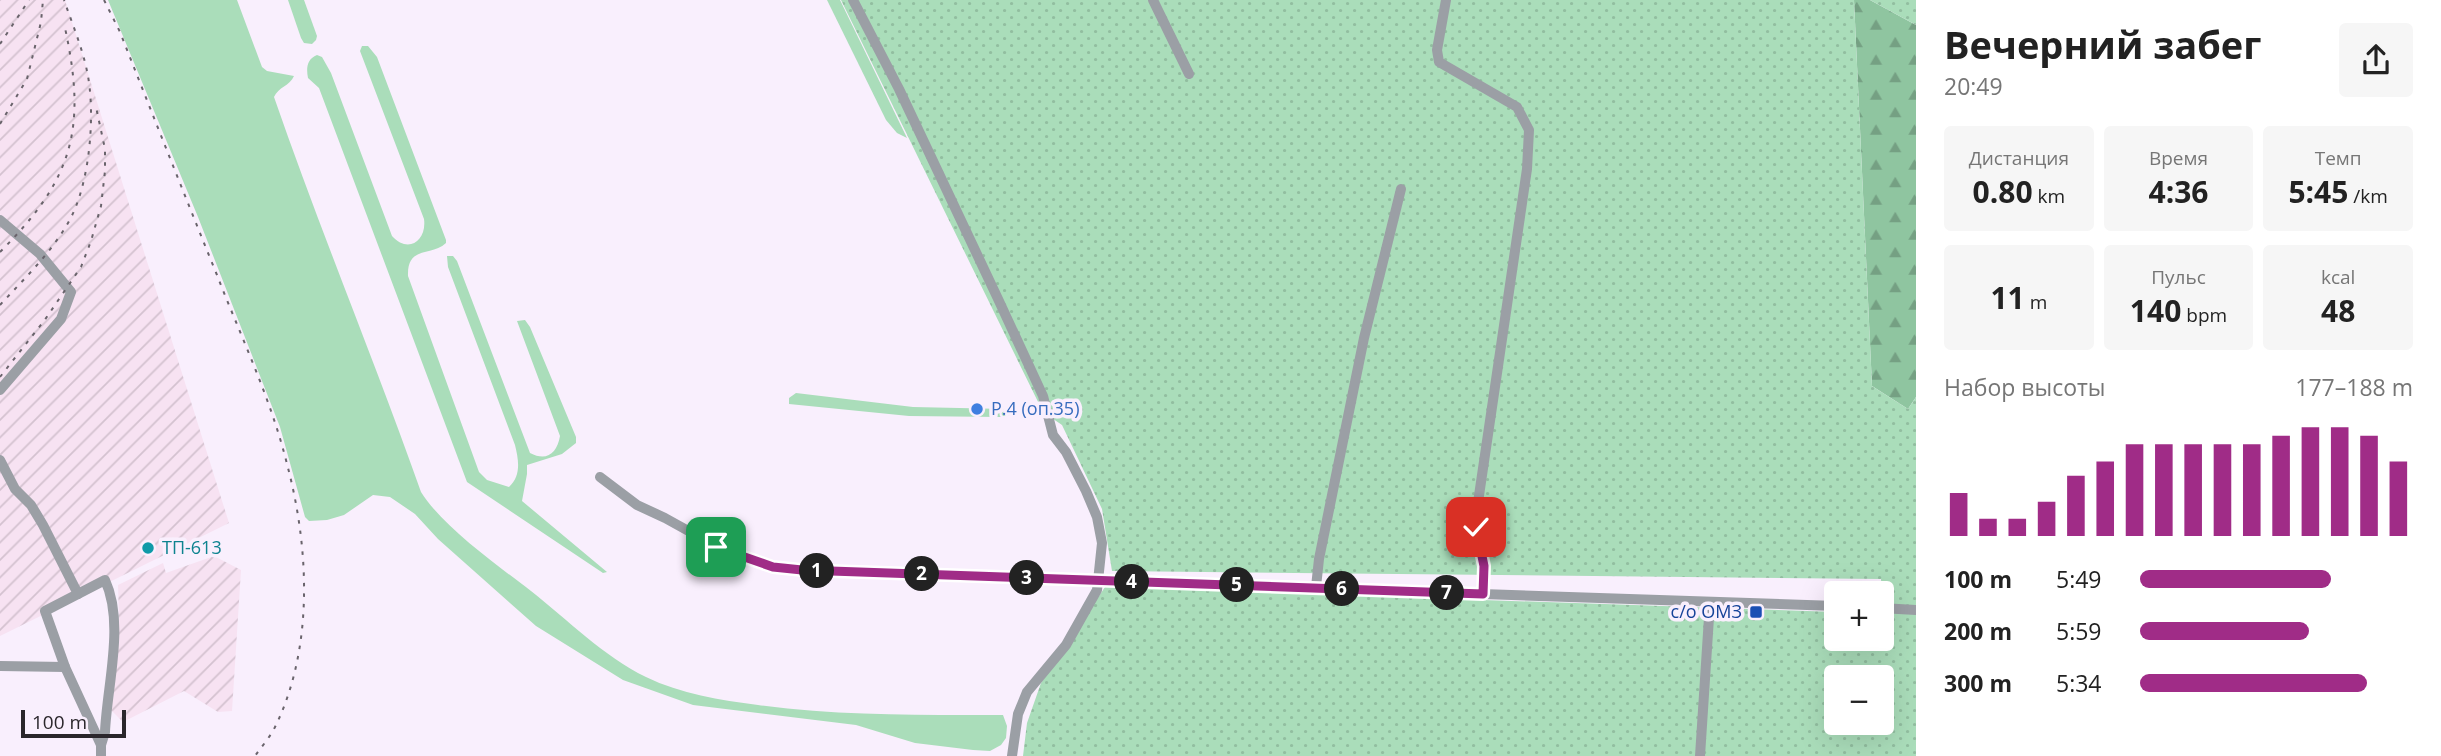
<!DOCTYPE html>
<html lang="ru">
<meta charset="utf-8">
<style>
body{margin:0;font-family:"Open Sans",sans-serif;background:#f6f6f6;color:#222;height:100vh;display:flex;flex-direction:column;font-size:26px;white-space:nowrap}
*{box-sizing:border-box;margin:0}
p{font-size:23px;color:#767676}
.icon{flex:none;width:38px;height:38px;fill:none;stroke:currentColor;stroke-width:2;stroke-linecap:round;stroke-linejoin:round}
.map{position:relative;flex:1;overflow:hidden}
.sheet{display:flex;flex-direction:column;background:#fff;width:525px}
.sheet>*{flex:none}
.fabs{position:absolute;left:1824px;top:581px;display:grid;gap:14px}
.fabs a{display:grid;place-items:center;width:70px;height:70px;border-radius:7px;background:#fff;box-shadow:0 7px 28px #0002;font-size:35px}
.scale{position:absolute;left:21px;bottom:18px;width:105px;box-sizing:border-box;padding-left:7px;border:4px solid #2a262b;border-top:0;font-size:19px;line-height:24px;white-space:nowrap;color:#2a262b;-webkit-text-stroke:5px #f9effd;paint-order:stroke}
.pin{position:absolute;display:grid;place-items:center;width:60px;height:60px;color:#fff;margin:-30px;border-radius:14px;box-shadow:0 4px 10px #0006}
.km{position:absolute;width:35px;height:35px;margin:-18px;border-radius:50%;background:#222;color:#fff;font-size:19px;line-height:35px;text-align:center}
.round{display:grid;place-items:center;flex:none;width:74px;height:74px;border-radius:7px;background:#f6f6f6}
.summary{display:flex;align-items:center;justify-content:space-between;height:119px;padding:0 28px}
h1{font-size:38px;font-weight:700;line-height:52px}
.stats{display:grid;grid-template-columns:repeat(3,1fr);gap:10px;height:119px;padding:7px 28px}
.stats div{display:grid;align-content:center;border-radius:7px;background:#f6f6f6;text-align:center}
.stats b{font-size:30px;font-weight:700}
.stats small{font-size:19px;font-weight:400}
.stats p{font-size:19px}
.chart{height:196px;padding:14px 28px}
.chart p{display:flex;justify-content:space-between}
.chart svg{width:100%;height:126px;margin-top:7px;stroke:#a02c87;stroke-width:6}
ul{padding:0 28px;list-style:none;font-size:23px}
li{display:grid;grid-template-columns:112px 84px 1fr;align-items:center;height:52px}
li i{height:18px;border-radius:9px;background:#a02c87}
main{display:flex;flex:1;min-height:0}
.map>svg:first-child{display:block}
.industrial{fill:url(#industrial-furrows)}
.green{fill:#aaddba}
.forest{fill:url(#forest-firs)}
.garden{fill:url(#garden-dots);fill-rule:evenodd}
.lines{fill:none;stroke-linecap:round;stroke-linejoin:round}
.minor{stroke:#9b9fa5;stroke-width:10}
.rail{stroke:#69636b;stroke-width:2;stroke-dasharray:3.5 7;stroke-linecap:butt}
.route-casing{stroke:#fff;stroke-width:14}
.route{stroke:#a02c87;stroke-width:9}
.shop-dot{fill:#3f7fe0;stroke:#f9effd;stroke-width:2.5}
.culture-dot{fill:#0f9aa8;stroke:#f9effd;stroke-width:2.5}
.transit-dot{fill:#1a4fb4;stroke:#f9effd;stroke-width:2.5}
.labels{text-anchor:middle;stroke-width:7;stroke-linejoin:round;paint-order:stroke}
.shop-label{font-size:18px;fill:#366cbe;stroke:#f9effd;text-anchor:start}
.culture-label{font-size:18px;fill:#0d838f;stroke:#f9effd;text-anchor:start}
.transit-label{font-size:18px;fill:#164399;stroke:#f9effd;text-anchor:end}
</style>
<main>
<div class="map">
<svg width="1916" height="756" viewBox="0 0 1916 756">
<defs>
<pattern id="industrial-furrows" width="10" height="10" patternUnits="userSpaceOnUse" patternTransform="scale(1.75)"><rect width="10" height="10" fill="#f7e2f2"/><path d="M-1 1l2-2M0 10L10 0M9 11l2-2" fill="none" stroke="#d4c2d0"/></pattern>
<pattern id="forest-firs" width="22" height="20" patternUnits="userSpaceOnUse" patternTransform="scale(1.75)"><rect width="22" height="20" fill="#8fc5a0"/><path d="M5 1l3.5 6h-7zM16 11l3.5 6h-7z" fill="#75a083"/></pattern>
<pattern id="garden-dots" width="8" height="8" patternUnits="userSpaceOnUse" patternTransform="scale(1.75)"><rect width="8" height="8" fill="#aaddba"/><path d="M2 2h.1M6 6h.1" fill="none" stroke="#92bea0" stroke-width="1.8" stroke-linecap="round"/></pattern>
</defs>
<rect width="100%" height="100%" fill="#f9effd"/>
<g class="industrial">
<path d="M0,0h65l164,523 -229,113z"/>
<path d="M214,556l27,14 -9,141 -14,1 -34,-21 -61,31 -15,-15 11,-90 -1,-32 45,-22 3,10z"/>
</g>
<g class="green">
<path d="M108,0h129l25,67 5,4 27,5c-4,10 -16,11 -20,21 46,133 100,262 147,395 22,35 76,73 110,99 37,29 72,65 115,86 35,17 74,23 112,28 82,11 163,10 245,10l4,11 -1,12 -5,7 -11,6 -17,-1 -58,-7 -59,-18 -163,-20 -70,-25 -87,-54 -98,-87 -23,-25 -25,-17 -17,-2 -29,20 -17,5 -18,1 -4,-4 -25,-90 -82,-210z"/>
<path d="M288,0h16l13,36 -1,4 -4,4 -8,-1 -3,-5z"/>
<path d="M827,0h13l67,138 -10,-5 -11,-13z"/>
<path d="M362,46h6l9,11 69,183v3c-15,14 -39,2 -38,33l71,196 8,8 22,7c12,-11 10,-26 6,-42l-67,-178 -1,-11h6l4,5 73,192c17,9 27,0 30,-17l-43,-115 8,-1 5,7 46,110v6l-14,11 -35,11v9l-5,27 85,71 -4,1 -136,-91 -148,-394 -11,-10c-2,-10 -1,-19 9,-23l5,2 9,16 61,163c16,18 35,5 32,-17l-64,-168z"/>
<path d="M796,393l117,14 93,2 5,6 -11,2 -91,-1 -120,-12v-6z"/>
</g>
<path class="forest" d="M1854,0h16l46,25v372l-8,12 -36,-23z"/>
<g class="garden">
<path d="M841,0h1013l18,386 36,23 8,-12v359h-893l4,-33 14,-40 64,-96 731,25v27h45l2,-25 -2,-35 -769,-8 -10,-62 -40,-84 -19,-13zM1836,677h45v46h-45z"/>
<path d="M1870,0h46v25z"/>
</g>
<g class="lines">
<g class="minor">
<path d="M1153,0l36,74"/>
<path d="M1446,0l-9,50 2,12 78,45 12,23 -2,39 -51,347 8,50 -1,28"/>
<path d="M0,220l40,34 31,38 -10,27 -61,71"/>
<path d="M0,460l15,29 16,16 12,20 35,69"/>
<path d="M600,477l37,28 28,13 56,31 52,18 29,3 296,11 4,-38 -5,-26 -11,-26 -20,-39 -13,-17 -10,-39 -44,-95 -100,-212 -46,-89"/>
<path d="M1316,587l3,-28 45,-221 37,-149"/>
<path d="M1881,608l35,2"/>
<path d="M0,666l65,1"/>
<path d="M101,745l4,-13c2,-47 20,-109 0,-152l-60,31 20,56 36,78v11"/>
<path d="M1012,756l6,-42 9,-22 39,-47 31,-55 1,-9 738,25"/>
<path d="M1700,756l10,-154"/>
</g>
<g class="rail">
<path d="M104,0l16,32c32,81 64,162 97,243 24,62 54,124 70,189 22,83 27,182 -11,261 -5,11 -14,21 -21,31"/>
<path d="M0,44l29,-44"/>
<path d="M0,124l27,-45 14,-57 2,-22"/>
<path d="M0,252c73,-73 87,-123 65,-224"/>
<path d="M0,305c24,-26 50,-51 68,-82 22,-37 28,-110 19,-152 -5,-24 -15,-48 -23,-71"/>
<path d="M0,377l44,-56 37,-54 10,-26 10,-35 4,-35v-22l-9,-42"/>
</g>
</g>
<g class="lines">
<defs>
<path id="route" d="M716,547l57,20 29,3 681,24 1,-28 -8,-39"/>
</defs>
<use href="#route" class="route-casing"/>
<use href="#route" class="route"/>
</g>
<circle class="shop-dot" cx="977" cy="409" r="7"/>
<circle class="culture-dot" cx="148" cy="548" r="7"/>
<rect class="transit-dot" x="1749" y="605" width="14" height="14" rx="3.5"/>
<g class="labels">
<g class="shop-label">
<text x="991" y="415">Р.4 (оп.35)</text>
</g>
<g class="culture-label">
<text x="162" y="554">ТП-613</text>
</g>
<g class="transit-label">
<text x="1742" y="618">с/о ОМЗ</text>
</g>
</g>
</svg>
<div class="fabs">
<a>+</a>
<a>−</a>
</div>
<div class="scale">100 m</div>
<div class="pin" style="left:716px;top:547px;background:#1e9e55"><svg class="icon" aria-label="arrive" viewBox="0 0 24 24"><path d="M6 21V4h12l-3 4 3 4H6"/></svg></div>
<div class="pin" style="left:1476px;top:527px;background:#d93025"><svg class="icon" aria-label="check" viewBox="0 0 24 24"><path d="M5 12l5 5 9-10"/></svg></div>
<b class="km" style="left:817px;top:571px">1</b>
<b class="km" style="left:922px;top:574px">2</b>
<b class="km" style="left:1027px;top:578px">3</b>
<b class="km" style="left:1132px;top:582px">4</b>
<b class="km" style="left:1237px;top:585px">5</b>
<b class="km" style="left:1342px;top:589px">6</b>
<b class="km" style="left:1447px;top:593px">7</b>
</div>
<section class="sheet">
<div class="summary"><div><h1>Вечерний забег</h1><p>20:49</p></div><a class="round"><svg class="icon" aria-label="share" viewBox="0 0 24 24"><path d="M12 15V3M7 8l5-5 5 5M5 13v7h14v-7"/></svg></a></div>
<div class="stats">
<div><p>Дистанция</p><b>0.80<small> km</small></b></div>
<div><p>Время</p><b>4:36</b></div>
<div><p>Темп</p><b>5:45<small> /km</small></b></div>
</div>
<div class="stats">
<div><b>11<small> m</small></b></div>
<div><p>Пульс</p><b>140<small> bpm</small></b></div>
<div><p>kcal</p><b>48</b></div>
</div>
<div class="chart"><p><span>Набор высоты</span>177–188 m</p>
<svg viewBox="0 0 160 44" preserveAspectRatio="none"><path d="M5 44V29M15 44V38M25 44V38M35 44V32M45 44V23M55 44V18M65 44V12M75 44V12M85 44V12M95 44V12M105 44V12M115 44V9M125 44V6M135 44V6M145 44V9M155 44V18"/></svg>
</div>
<ul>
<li><b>100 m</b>5:49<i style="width:70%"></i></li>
<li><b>200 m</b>5:59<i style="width:62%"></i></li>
<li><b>300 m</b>5:34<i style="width:83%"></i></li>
</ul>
</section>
</main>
